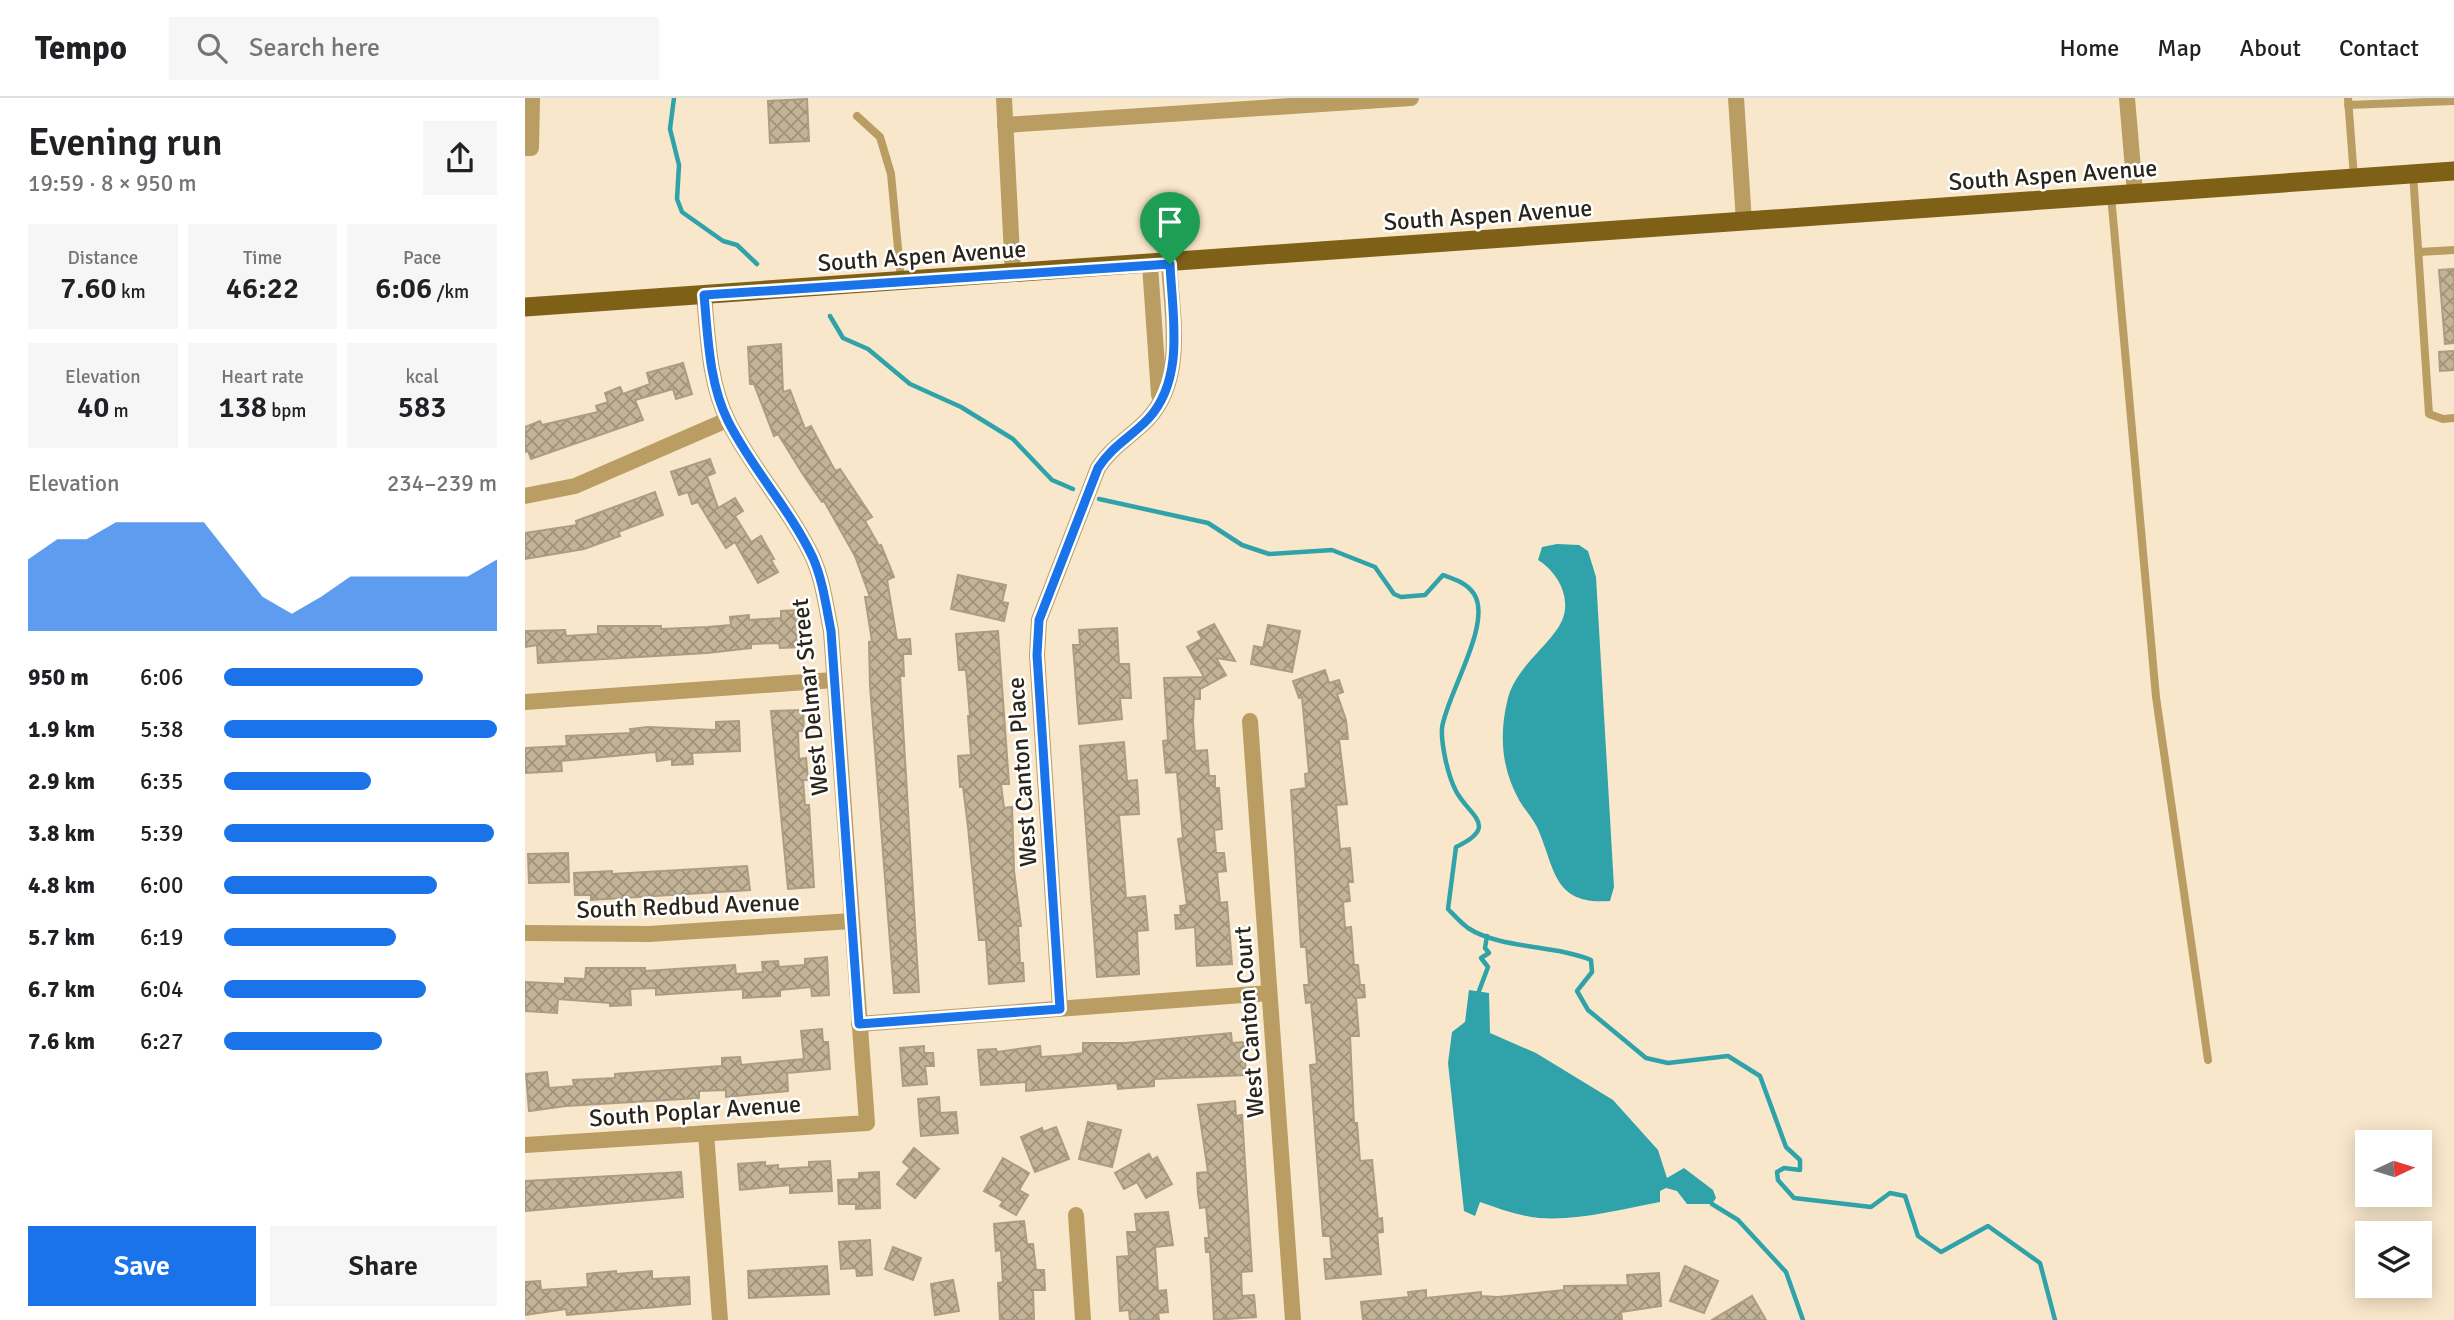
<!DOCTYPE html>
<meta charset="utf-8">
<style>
body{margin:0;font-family:Signika,sans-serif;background:#f6f6f6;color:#202124;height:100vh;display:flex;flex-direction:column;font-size:26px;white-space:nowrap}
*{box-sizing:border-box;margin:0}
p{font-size:23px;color:#757577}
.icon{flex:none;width:38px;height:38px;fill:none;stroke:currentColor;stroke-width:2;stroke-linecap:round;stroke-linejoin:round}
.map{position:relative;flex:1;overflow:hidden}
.panel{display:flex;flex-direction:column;background:#fff;width:525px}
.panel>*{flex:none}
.needle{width:46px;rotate:86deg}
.buttons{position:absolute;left:1830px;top:1032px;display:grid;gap:14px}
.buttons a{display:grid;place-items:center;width:77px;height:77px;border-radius:0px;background:#fff;box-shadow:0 4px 18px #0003;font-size:35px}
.pin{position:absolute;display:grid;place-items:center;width:60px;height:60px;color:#fff;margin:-72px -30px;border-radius:50% 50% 50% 0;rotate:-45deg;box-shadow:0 0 7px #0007}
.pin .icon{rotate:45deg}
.round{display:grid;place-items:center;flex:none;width:74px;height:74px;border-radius:0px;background:#f6f6f6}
.headline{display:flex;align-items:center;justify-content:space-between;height:119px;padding:0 28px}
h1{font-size:38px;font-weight:600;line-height:52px}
.stats{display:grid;grid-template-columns:repeat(3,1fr);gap:10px;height:119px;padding:7px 28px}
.stats div{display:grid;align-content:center;border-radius:0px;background:#f6f6f6;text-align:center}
.stats b{font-size:30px;font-weight:600}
.stats small{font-size:19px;font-weight:400}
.stats p{font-size:19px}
.chart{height:196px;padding:14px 28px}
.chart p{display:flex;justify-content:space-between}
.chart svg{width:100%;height:126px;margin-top:7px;fill:#1a73e8;opacity:.7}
.cta{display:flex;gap:14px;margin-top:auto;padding:14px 28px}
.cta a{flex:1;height:80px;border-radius:0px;background:#1a73e8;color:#fff;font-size:28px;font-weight:600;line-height:80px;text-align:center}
.cta a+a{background:#f6f6f6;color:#202124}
ul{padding:0 28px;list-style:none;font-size:23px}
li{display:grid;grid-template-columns:112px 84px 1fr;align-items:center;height:52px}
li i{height:18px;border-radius:9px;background:#1a73e8}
header{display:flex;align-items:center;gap:42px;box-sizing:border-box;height:98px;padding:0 35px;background:#fff;border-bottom:2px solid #e0e0e0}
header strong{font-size:33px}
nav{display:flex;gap:38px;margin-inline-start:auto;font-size:24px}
.search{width:490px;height:63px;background:#f6f6f6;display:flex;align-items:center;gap:18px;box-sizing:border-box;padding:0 24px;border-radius:0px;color:#757577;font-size:26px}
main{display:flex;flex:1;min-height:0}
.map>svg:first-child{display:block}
.water{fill:#2fa3a9}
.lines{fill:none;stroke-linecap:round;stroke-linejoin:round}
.stream{stroke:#2fa3a9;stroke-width:4.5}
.building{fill:url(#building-cross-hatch);stroke:#ac9c81;stroke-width:2}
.service{stroke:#b99d63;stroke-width:8}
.minor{stroke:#b99d63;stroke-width:16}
.primary{stroke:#7e6017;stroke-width:19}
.route-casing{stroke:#fff;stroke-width:14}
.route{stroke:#1a73e8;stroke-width:9}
.labels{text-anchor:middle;stroke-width:5;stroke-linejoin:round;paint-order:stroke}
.street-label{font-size:24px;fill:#2a2419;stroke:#fff}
</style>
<header>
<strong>Tempo</strong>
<div class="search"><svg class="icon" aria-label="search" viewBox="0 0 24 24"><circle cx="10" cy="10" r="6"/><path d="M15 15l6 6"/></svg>Search here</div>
<nav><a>Home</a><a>Map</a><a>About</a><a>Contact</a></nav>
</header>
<main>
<section class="panel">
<div class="headline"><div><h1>Evening run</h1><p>19:59 · 8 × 950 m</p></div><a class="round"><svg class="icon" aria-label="share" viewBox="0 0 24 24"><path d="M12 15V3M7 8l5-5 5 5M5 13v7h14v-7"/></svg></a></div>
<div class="stats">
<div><p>Distance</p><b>7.60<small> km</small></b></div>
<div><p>Time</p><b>46:22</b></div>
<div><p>Pace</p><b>6:06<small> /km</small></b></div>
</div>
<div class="stats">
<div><p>Elevation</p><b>40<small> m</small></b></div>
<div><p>Heart rate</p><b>138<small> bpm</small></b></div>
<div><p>kcal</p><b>583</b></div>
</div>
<div class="chart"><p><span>Elevation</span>234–239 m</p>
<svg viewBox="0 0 160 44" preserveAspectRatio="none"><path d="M0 44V19L10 12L20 12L30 6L40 6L50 6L60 6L70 19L80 32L90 38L100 32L110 25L120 25L130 25L140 25L150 25L160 19V44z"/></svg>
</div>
<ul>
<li><b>950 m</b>6:06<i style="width:73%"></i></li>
<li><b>1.9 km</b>5:38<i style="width:100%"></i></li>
<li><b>2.9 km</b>6:35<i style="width:54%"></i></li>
<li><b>3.8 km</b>5:39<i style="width:99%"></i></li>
<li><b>4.8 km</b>6:00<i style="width:78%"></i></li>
<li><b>5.7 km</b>6:19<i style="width:63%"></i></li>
<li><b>6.7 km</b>6:04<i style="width:74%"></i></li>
<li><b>7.6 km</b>6:27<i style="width:58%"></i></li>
</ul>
<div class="cta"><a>Save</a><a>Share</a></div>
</section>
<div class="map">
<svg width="1929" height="1222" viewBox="0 0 1929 1222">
<defs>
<pattern id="building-cross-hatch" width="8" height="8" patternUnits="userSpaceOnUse" patternTransform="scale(1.75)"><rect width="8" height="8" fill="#c4b497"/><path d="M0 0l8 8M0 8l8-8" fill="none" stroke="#9f927a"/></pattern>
</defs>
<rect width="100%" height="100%" fill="#f8e7ca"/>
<g class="water">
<path d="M1032,446l22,1 9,6 8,26 18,310 -4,14c-58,4 -54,-32 -73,-74 -5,-10 -13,-18 -18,-27 -17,-31 -20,-63 -12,-98 8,-40 56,-63 58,-93 2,-20 -11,-39 -27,-49l4,-13z"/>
<path d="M944,892l20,3 1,40 46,20 77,47 45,50 9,28 17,-10 29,22 3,8 -4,6h-25l-10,-13 -11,-3 -6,3v11c-38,7 -82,19 -121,16 -20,-2 -39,-9 -59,-16l-5,14 -11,-5 -16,-148 4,-31 13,-10z"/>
</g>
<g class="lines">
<g class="stream">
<path d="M149,0l-4,31 9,36 -2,34 5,13 41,29 14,4 20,19"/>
<path d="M305,218l13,22 25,11 42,35 51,23 52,32 39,41 21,9"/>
<path d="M574,401l109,24 34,22 27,9 63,-4 43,17 19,27 7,3 24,-2 18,-20c11,4 24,8 31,19 19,29 -28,102 -32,134 -1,17 6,48 14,63 12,24 45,35 0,56l-8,62c6,6 13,14 20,19 32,21 88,17 123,32l1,12 -15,19 11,19 58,48 22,5 60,-7 32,20 26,71 14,13v10l-16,-2 -7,4 1,8 16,18 77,9 19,-14 15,3 13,40 23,16 47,-26 52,37 15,57"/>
<path d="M954,893l9,-24 -7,-9 8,-5 -4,-5 2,-12"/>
<path d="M1187,1106l26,16 48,52 17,48"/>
</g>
</g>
<g class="building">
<path d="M282,1l2,42 -39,2 -2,-42z"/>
<path d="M1929,171v74l-9,1 -6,-74z"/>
<path d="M256,246l2,48 7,-2 15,39 6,-3 22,41 3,4 4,-2 32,48 -7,4 14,25 2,-1 13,32 -7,3 10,60 13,-1 1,15h-8l1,22h-4l19,316 -25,1 -24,-307 -1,-44 3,-1 -7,-44h5l-15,-41 -31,-55 -2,1 -18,-26 -26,-42 -4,2 -20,-52h-4l-2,-37z"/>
<path d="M1929,253v19l-14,1 -1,-19z"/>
<path d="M158,265l9,31 -16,5 -3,-10 -38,11 8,20 -112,39 -3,-8 -3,1v-25l15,-6 2,4 56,-13 -2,-6 12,-4 -3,-9 15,-6 3,7 27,-10 -3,-11z"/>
<path d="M185,361l5,14 -8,3 11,32 17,-10 8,13 -8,5 16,26 10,-6 13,23 -3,1 7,12 -20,11 -23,-41 -9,6 -28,-46 -6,2 -4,-12 -9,3 -8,-23z"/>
<path d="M130,394l8,23 -45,17 2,4 -36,13 -59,10v-26l52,-8 -1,-4z"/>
<path d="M433,477l48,10 -4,17 6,1 -4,18 -53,-12z"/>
<path d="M274,512l2,37 -21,1 -1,-5 -28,1v4l-44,5 -169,10 -1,-18 -12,2v-16l40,-1 1,6 32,-2v-8h63v3l47,-2 23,-2 -1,-8 19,-2v5l32,-2v-7z"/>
<path d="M689,526l21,37 -19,-3 10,17 -26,14v10h-6l-1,23 2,29 12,-1 2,26h6v12h4l3,41 -8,1 2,23h8l2,18 -9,1 3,31 7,-1 5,62 -35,2 -2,-39 -19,2 -1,-14h6l-1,-9 7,-1 -9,-66 5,-1 -6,-66 -11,1 -3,-32 5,-1 -4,-62 40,-1 -17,-30 15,-8 -4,-7z"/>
<path d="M743,527l32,6 -8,41 -41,-8 3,-18 9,2z"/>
<path d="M592,530l2,36h10l2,34h-11l2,21 -43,5 -6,-79h7l-1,-15z"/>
<path d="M473,533l11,153h-8l3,24 8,-1 2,64 7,55h-3l2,37h3l1,18 -35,3 -3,-44h-7l-11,-113 -5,-40h-3l-2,-31 13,-1 -3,-39h2l-4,-46h-7l-3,-36z"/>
<path d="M800,572l4,13 10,-3 4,12 -6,2 9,26 2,19h-9l8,65 -11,1 4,44 10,-1 3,34h-5l2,19 -7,1 2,26 6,-1 3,38h4l2,20h4l1,12 -9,1 3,38h-9l4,87h3l3,38 12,-1 6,59 4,-1 1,14 -6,1 4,41 -55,5 -2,-20h8l-2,-23h-7l-13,-171 7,-1 -6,-62 -5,1 -2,-18h5l-3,-38h-5l-10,-157 15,-2 -1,-14 4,-1 -7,-76 -3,1 -6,-17z"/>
<path d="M278,612l1,21h-6l1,28 7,-1 2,22h-5l2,25h4l5,82 -26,2 -17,-178z"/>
<path d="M214,623l1,30 -48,2 1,11 -21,1v-6l-15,2 -1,-9 -95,9 1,10 -37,2v-25l42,-2 -1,-10 65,-3 -1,-4 18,-2 68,3v-8z"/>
<path d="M599,644l3,39 10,-1 2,34 -20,1 7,83 19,-2 3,34 -11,1 2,43 -42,3 -17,-231z"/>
<path d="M43,755l1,29 -40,1 -1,-29z"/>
<path d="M222,768l3,24 -159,10v-5h-16l-1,-22 38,-2v3z"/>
<path d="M302,859l2,38 -17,1 -1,-9 -31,3v6l-37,2v-9l-87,6v-7l-26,1 1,16 -21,1v-3l-52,-4 -1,14 -32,-2v-29l40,2v-6l20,1 1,-11h59v3l90,-6 1,9 27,-2 -1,-10 16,-1 1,6 26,-2v-6z"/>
<path d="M297,931l1,13h5l2,27 -43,4 1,18 -62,6v-7l-27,1v7l-133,8 -37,5 -3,-37 21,-2 2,16 25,-2 -1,-6 42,-2v-4l107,-8v-8l18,-1 1,8 63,-6 -3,-28z"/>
<path d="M706,935l1,10 12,-1 2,33 -92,4v7l-36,3 -1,-6 -91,8v-9l-45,3 -3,-35 18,-1 1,3 43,-6 1,11 28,-2 14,-2v-10h42z"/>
<path d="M399,948v7h9l1,13h-9l2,18 -24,2 -3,-38z"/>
<path d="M414,999l1,16 16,-1 2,21 -37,3 -3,-37z"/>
<path d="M710,1003l1,15 6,-1 10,156 -11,1 1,24 12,-1 2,22 -42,3 -4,-68h-4l-1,-14h4l-3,-31 -6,1 -2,-14 -1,-21 11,-1 -10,-67z"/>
<path d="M563,1024l33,8 -9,37 -33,-8z"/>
<path d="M531,1029l13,32 -34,13 -14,-35 21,-9 1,4z"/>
<path d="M389,1050l25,21 -24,29 -18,-14 13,-16 -7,-6z"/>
<path d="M624,1056l3,6 5,-3 15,27 -26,14 -9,-16 -13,7 -9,-16z"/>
<path d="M478,1060l26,15 -10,17 9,5 -12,20 -16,-9 3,-5 -19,-10z"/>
<path d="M305,1063l2,30 -42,2v-8l-50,5 -2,-26 27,-2v4l13,-1v4l31,-2v-5z"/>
<path d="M156,1074l2,25 -158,14v-30z"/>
<path d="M354,1074l1,36 -24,1v-5h-17l-1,-24 21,-1v-6z"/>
<path d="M643,1114l5,33 -18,2 3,44 8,-1 2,22 -10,1 1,7h-29l-1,-10 -9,1 -3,-54 12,-1 -2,-24h10l-2,-18z"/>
<path d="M499,1123l3,23h6l3,26h8l1,20h-12l1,30h-34l-2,-37 5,-1 -2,-32 -5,1 -2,-27z"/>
<path d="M345,1142l2,35 -15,1 -1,-8 -15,1 -2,-27z"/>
<path d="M368,1149l28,11 -8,22 -28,-11z"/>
<path d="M302,1168l2,28 -80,4 -1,-27z"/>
<path d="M1160,1168l33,15 -14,32 -34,-12z"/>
<path d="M91,1173v3l36,-3v8l37,-2 1,27 -123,11 -1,-6 -41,6v-33l15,-1 1,9 47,-3 -1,-13z"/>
<path d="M1134,1175l2,33 -40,6 1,8h-259l-2,-18 48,-5 -1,-5 18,-2v8l55,-6v4l17,1 66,-7v-4l64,-1 -1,-10z"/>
<path d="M428,1182l6,31 -24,4 -4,-31z"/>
<path d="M1227,1198l14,24h-54z"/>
</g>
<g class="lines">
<g class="service">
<path d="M1823,0l6,80"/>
<path d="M1823,7l106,-4"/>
<path d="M332,18l23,21 11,37 10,106"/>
<path d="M1888,75l16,241 14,5 11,-1"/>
<path d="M1586,97l45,502 52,363"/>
<path d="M1894,154l35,-2"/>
</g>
<g class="minor">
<path d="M479,0l9,176"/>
<path d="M1211,0l8,124"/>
<path d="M1602,0l8,95"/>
<path d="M480,27l406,-27"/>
<path d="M0,50h6l1,-50"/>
<path d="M625,167l9,130"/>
<path d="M0,398l50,-10 152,-66"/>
<path d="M0,604l309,-22"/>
<path d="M725,623l43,599"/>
<path d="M0,835l124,1 203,-13"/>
<path d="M535,910l-23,-353 2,-35 59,-152c14,-22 33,-31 50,-49 38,-41 24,-105 21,-155"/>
<path d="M334,926l410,-31"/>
<path d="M181,1035l14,187"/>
<path d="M0,1047l342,-22 -36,-492c-5,-25 -8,-50 -18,-73 -23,-49 -61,-89 -85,-137 -19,-38 -20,-84 -24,-126"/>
<path d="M551,1117l7,105"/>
</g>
<path class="primary" d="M0,209l1929,-136"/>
</g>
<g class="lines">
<defs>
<path id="route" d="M645,166c2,50 16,114 -22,155 -17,18 -36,27 -50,49l-59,152 -2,35 23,354 -201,15 -28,-393c-5,-25 -8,-50 -18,-73 -23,-49 -61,-89 -85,-137 -19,-38 -20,-84 -24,-126z"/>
</defs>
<use href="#route" class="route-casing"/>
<use href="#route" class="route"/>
</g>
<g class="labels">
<g class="street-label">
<text transform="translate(1528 77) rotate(-4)" y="8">South Aspen Avenue</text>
<text transform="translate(963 117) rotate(-4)" y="8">South Aspen Avenue</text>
<text transform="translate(397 158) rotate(-4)" y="8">South Aspen Avenue</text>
<text transform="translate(285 599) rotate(-96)" y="8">West Delmar Street</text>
<text transform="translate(497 674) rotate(-94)" y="8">West Canton Place</text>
<text transform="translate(163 808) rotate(-2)" y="8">South Redbud Avenue</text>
<text transform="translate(724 924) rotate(-94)" y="8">West Canton Court</text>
<text transform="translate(170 1013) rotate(-4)" y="8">South Poplar Avenue</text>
</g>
</g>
</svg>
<div class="buttons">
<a><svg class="needle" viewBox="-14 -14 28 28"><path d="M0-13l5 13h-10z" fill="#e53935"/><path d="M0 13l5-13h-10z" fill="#757577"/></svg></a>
<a><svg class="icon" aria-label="layers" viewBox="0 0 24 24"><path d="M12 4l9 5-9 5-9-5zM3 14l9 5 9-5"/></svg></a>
</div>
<div class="pin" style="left:645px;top:166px;background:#1e9e55"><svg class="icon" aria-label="arrive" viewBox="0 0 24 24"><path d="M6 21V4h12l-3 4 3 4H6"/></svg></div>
</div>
</main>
